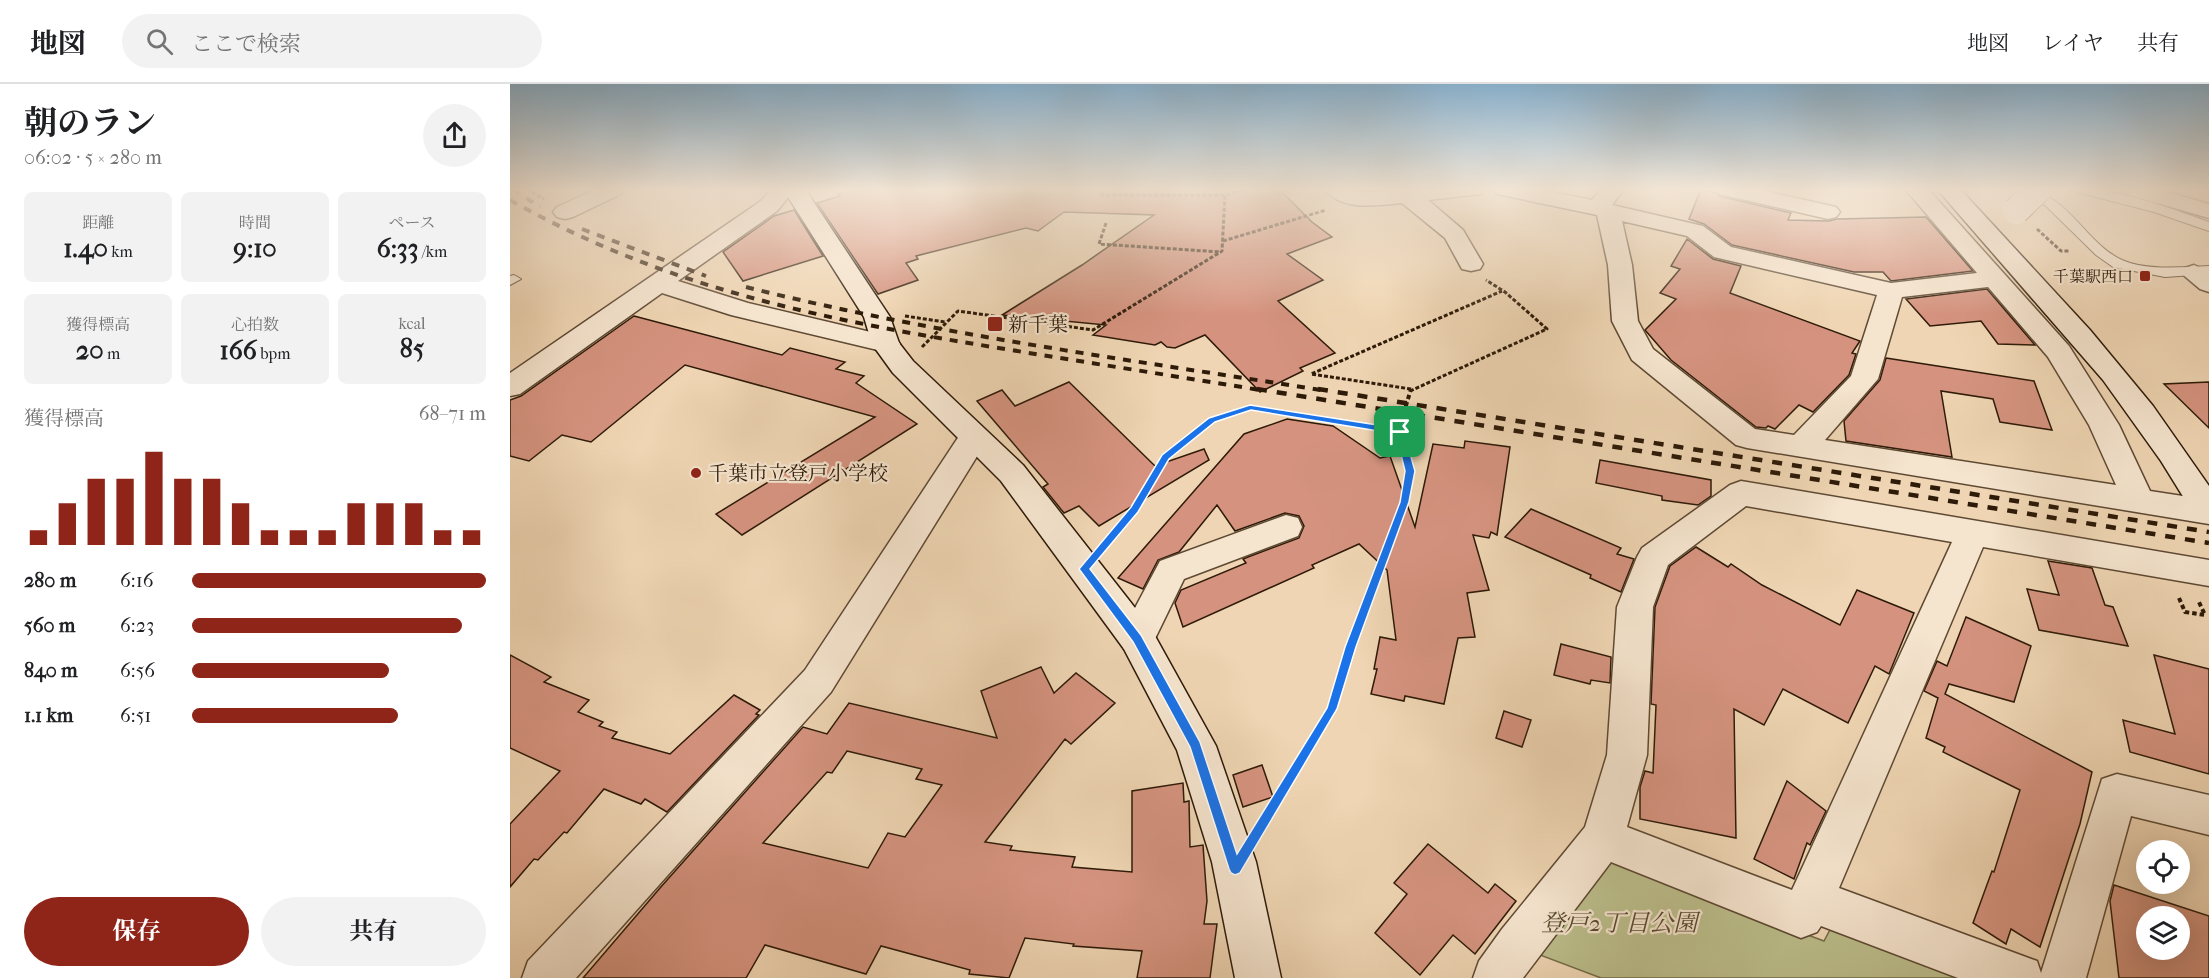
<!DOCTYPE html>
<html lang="ja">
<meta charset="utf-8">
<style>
body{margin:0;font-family:"IM FELL French Canon","Noto Serif JP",serif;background:#f2f2f2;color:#202124;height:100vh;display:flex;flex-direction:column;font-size:22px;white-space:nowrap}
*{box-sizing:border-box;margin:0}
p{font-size:20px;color:#757577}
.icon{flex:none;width:33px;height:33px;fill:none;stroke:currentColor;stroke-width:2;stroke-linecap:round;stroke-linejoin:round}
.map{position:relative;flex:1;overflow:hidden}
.panel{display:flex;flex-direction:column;background:#fff;width:510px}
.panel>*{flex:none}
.fabs{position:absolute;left:1626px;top:756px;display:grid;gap:12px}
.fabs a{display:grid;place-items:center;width:54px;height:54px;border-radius:50%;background:#fff;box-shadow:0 6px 24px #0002;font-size:30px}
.pin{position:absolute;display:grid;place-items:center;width:51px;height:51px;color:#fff;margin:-26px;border-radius:12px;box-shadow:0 3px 9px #0006}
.round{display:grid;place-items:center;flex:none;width:63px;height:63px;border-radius:32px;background:#f2f2f2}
.headline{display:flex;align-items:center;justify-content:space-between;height:102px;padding:0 24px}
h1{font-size:33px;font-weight:700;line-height:45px}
.metrics{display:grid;grid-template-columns:repeat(3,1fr);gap:9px;height:102px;padding:6px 24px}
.metrics div{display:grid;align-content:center;border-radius:9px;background:#f2f2f2;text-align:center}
.metrics b{font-size:26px;font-weight:700}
.metrics small{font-size:16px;font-weight:400}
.metrics p{font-size:16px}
.chart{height:168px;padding:12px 24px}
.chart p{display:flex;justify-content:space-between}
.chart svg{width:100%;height:108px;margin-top:6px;stroke:#8f2418;stroke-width:6}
.button{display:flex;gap:12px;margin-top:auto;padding:12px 24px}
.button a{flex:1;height:69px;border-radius:36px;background:#8f2418;color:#fff;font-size:24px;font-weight:700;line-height:69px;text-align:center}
.button a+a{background:#f2f2f2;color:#202124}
ul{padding:0 24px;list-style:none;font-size:20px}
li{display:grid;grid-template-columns:96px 72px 1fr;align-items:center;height:45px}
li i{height:15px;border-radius:8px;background:#8f2418}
header{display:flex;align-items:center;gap:36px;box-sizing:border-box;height:84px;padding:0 30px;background:#fff;border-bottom:2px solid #e0e0e0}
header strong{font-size:28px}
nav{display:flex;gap:33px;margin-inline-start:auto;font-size:21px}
.search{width:420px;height:54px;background:#f2f2f2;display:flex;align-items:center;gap:15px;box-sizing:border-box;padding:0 21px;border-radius:33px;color:#757577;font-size:22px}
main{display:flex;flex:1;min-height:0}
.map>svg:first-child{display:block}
.green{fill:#bbbd8b;stroke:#746c4a;stroke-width:1.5}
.building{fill:#d5937f;stroke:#2d1a08;stroke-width:1.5;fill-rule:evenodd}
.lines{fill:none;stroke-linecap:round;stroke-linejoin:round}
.lane-casing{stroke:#5e4933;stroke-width:2}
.street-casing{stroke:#5e4933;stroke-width:3}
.secondary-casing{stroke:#2d1a08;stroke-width:3}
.path-far2{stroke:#2d1a08;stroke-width:3;stroke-dasharray:4 2;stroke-linecap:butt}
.path-far1{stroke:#2d1a08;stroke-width:4;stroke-dasharray:4.5 3;stroke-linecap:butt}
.path{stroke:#2d1a08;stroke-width:4.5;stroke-dasharray:6 4;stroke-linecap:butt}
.lane{fill:#f5e4ce;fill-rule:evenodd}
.street{fill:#f5e4ce;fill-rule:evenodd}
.secondary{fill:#f5e4ce;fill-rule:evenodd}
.rail-far1{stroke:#2d1a08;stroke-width:4;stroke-dasharray:8 8;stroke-linecap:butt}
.rail{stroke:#2d1a08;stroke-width:4.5;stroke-dasharray:10 10;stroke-linecap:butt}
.street-bridge-casing{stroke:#5e4933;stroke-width:28;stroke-linecap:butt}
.street-bridge{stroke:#f5e4ce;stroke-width:26}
.route{fill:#1a73e8;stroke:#fff;stroke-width:1.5;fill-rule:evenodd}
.poi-dot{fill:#8f2418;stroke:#f5e4ce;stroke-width:2}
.labels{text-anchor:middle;stroke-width:4.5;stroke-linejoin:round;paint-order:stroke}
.far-poi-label{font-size:16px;fill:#2d1a08;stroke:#f5e4ce;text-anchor:end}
.poi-label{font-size:20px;fill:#2d1a08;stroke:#f5e4ce;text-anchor:start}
.near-park-label{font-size:24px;font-style:italic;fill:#584b2f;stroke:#f5e4ce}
</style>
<header>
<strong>地図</strong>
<div class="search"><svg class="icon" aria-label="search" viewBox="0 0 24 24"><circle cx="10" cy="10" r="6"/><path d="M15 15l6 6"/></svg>ここで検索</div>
<nav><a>地図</a><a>レイヤ</a><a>共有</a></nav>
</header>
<main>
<section class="panel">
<div class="headline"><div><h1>朝のラン</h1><p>06:02 · 5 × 280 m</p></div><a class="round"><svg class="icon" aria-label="share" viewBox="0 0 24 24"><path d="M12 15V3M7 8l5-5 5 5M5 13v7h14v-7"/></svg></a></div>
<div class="metrics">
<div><p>距離</p><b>1.40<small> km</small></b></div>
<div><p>時間</p><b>9:10</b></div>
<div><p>ペース</p><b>6:33<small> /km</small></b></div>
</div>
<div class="metrics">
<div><p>獲得標高</p><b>20<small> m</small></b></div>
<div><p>心拍数</p><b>166<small> bpm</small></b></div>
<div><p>kcal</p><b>85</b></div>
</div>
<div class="chart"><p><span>獲得標高</span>68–71 m</p>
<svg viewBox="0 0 160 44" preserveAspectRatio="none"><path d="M5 44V38M15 44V27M25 44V17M35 44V17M45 44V6M55 44V17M65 44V17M75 44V27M85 44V38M95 44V38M105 44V38M115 44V27M125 44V27M135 44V27M145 44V38M155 44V38"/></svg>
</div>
<ul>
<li><b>280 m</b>6:16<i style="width:100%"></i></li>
<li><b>560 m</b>6:23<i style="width:92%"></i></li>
<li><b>840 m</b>6:56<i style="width:67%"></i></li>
<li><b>1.1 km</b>6:51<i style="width:70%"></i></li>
</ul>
<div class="button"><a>保存</a><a>共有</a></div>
</section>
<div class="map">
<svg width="1699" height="894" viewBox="0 0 1699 894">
<rect width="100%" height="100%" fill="#efd5b3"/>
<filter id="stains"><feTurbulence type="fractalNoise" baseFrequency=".00333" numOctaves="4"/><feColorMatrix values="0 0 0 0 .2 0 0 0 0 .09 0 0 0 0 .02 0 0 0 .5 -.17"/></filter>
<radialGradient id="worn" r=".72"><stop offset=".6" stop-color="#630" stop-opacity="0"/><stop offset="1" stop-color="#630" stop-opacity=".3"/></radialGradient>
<path class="green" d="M1104,779l210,78 10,-19 147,56h-380l-69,-26 63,-88z"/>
<g class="building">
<path d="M325,105h444l33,33 20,15 -45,17 36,26 -45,21 57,52 -35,15 3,3 -43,21 -55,-57 -30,13 -8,-1 -6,-5 -6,3 -62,-10 13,-10 -104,-10 80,-50 72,-50 -90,-3 -26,19 -12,-3 -110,28 2,3 -12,4 12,17 -40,14 -61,-91 23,-7z"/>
<path d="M1191,105l16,4 2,3 72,17 -3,7 41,1 8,-2 89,-2 47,54 -82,10 -8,-9h-29l-122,-27 -28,-21 -15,-5z"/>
<path d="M284,126l29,46 -80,25 -20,-29 51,-36z"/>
<path d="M1177,155l26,20 28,7 -11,27 130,48 -8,12 4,1 -7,21 -36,37 -14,-7 -24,24 -7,-3 -2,2 -10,-1 -85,-67 -26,-30 31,-31 -16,-6 20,-24 -9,-3z"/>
<path d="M1477,205l48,56 -37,-1 -17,-23 -51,5 -24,-27z"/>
<path d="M124,232l148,39 8,-7 55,14 -9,7 28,7 -8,7 61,41 -175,111 -26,-21 159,-97 -190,-52 -94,77 -29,-7 -33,26 -19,-5v-56l11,-4z"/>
<path d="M1376,274l148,23 18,49 -52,-8 -7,-23 -52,-8 11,66 -106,-16 -2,-20 36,-41z"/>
<path d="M559,298l86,84 49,-17 5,11 -110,66 -20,-20 -15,7 -21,-26 5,-3 -71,-83 25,-11 13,16z"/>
<path d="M1699,298v46l-45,-44z"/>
<path d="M777,335l46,7 47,32 10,-2 25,71 18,-83 31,4 1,-7 45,6 -13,88 -6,-3 -2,6 -16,-3 16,55 -22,3 8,44 -17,1 -14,66 -39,-8 -1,5 -33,-7 6,-25h-3l6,-32 16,3 -9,-70 -28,-26 -47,21 2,3 -131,59 -8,-24 6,-13 65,-27 -3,-4 5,-2 51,-19 5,-12 -5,-10 -14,-3 -50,18 -18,-26 -38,47 -21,8 -15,29 -25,-11 126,-144z"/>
<path d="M1090,376l111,20v16l-13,9 -36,-5v-4l-66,-13z"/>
<path d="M1021,425l90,39 -4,6 17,5 -13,33 -31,-14 1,-3 -86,-38z"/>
<path d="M1186,463l32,20 3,-3 31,21 78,40 17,-35 57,23 -25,61 -14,-8 -27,57 -65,-34 -19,36 -30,-16 2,129 -96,-19v-32l5,-16 8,2 3,-68 -5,-1 4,-97 15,-41z"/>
<path d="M1538,477l44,7 13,37 8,2 15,39 -89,-16 -12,-41 32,6z"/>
<path d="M1456,533l65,29 -17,56 -65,-18 -4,10 147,78 -12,52 -40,123 -29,-18 -5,15 -33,-21 19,-52 2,1 26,-82 -77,-38 2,-5 -19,-9 12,-40 -14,-7 13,-30 10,5z"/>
<path d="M1051,560l50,13 -1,26 -19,-3 -1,4 -36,-9z"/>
<path d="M0,571l41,22 -7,5 45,18 -11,12 25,10 -4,4 18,6 -5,6 58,16 64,-59 26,15 -4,4 3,1 -92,97 -22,-13 -4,5 -37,-15 -37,44 -3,-1 -26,28 -4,-1 -24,28v-63l50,-53 -50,-23z"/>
<path d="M1644,571l55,14v105l-79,-22 -7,-32 52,14z"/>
<path d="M531,583l13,26 22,-20 39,30 -44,41 -6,-5 -80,103 27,4 -2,4 65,7 -3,10 60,5v-81l51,-8 1,19 5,-1 1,46 13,-2 4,56 -3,23h13l-7,54h-73l5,-27 -69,-5 1,-2 -49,-6 -16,40 -40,-4 1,-4 -89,-24 -15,28 -101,-29 -19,33h-163l77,-90 143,-161 24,7 22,-31 148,35 -16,-47zM337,667l75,18 -6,10 26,6 -37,52 -17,-4 -20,35 -105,-25 64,-71 5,1z"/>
<path d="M994,627l27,9 -9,27 -26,-9z"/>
<path d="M752,681l11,32 -30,10 -10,-32z"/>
<path d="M1277,697l39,30 -16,34 -3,-2 -13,36 -40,-20z"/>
<path d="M918,760l60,49 7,-9 21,17 -41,53 -22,-19 -33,40 -45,-42 32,-39 -13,-11z"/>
<path d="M1604,801l95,31v62h-90l-9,-77zM1636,832h34v34h-34z"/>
</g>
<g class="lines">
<defs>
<g id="lane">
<path d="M1509,105c48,0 64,53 103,71 24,11 61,7 87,6v8l-44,3 -52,-10 -17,-12 -50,-49 -26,-14z"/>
<path d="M1566,105c45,0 91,18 133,33v9l-55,-19 -77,-20z"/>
<path d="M4,191l7,4 -11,6v-9z"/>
</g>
<g id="street">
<path d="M86,105h28l-3,5 -48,23 -8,2 -8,-2 -4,-5 4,-5z"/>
<path d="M262,105h23l-18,22 -99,70 70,22 148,35 4,6 -4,6 -10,2 -155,-37 -69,-22 -142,101 -10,2v-23l251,-172z"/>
<path d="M815,105h29l9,4 44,-4h77l-3,5 -53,6 35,30 20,34 -3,5 -9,2 -9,-2 -17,-31 -43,-35c-23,2 -61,9 -77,-14z"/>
<path d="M984,105h42l56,11 9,-11h23l-12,16 91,21 28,21 160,36 86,-10 -72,-84h23l141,157 50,79 31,66 59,9v24l-462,-76 -11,-3 -104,-85 -20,-39 -4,-56 -11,-50 -100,-21zM1112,137l65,15 27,21 163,38 -26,81 -57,59 -39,-6 -102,-80 -15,-28 -6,-56zM1478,203l60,70 41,68 27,60 -291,-45 53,-61 24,-82z"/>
<path d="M1207,105h39l80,18 4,5 -4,5 -8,2 -108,-25z"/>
<path d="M1612,105h34l53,15v14l-84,-24z"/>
<path d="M1684,181l15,7v20l-9,-3 -19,-16 4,-5z"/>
<path d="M464,343l11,3 4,7 -158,255 -255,286h-54l6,-17 277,-291 158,-240z"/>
<path d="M1231,397l468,79v26l-226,-39 -144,341 198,73 4,12 61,-194 15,-5 92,21v40l-78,-19 -45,162h-128l-137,-52 -4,6 -16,6 -190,-76 -88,116h-50l6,-17 23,-32 83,-102 22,-72 10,-148 20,-50 5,-9 88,-63zM1236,422l206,36 -160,348 -165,-63 20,-72 6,-148 15,-42z"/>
<path d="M776,431l12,3 4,9 -4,9 -114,43 -34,70 -13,4 -13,-4 -5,-11 41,-77z"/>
</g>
<g id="secondary">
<path d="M273,105h22l85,128 9,26 14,18 110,104 127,162 66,119 40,116 25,116h-46l-23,-116 -35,-112 -53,-101 -123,-168 -108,-108 -21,-29 -8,-27z"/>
<path d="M1427,105h23l130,141 63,76 56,80v17l-11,4 -11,-4 -26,-42 -58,-81z"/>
</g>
</defs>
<use href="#lane" class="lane-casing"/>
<use href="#street" class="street-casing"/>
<use href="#secondary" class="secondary-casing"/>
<g class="path-far2">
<path d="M17,105l17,10"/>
<path d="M594,105l-3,6h124"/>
<path d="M596,139l-7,21 122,8"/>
<path d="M1527,145l24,22h8"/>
<path d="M713,157l103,-31"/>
<path d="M395,232l40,6"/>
<path d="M412,263l36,-36 135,19 129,-79 3,-56 24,-6"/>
<path d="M901,305l-100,-15 191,-83"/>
<path d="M900,307l137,-62 -42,-37 -19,-12"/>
</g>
<g class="path-far1">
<path d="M594,462l31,-37 30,-52 47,-37 38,-13 150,25"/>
<path d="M1669,514l6,14 20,3 -7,-15"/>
<path d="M840,565l54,-147 6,-31 -10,-36 1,-13 10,-33"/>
</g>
<path class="path" d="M751,743l71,-118 19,-62"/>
<use href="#lane" class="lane"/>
<use href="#street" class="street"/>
<use href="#secondary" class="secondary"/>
<g class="rail-far1">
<path d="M3,105l27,18"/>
<path d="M0,116c161,91 321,121 501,150 85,14 170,27 255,41"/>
<path d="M72,145l124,47"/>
<path d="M236,203c191,48 387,73 581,104"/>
</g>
<g class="rail">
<path d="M747,305l952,154"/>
<path d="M808,305l891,143"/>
</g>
<defs>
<path id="street-bridge" d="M1506,127l23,-22"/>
</defs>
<use href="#street-bridge" class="street-bridge-casing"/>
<use href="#street-bridge" class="street-bridge"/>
</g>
<linearGradient id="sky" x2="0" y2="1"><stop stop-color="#8ab5d4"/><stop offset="0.46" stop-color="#f8ecdd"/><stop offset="1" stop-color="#f8ecdd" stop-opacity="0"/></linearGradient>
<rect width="1699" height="230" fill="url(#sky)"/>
<path class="route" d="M740,321l153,24 12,42 -6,31 -53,145 -19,62 -97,164 -5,2 -4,-2 -2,-4 -39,-122 -57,-105 -54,-73 52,-62 31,-52 47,-37zM741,326l145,24 9,37 -5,31 -55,145 -18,61 -90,146 -37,-112 -59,-107 -51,-66 48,-57 31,-53 46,-37z"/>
<g class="poi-dot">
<rect x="1629" y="186" width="12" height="12" rx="3"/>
<rect x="477" y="232" width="16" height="16" rx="3"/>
<circle cx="186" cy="389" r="6"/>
</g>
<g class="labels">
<g class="far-poi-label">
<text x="1623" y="198">千葉駅西口</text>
</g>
<g class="poi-label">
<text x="498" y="247">新千葉</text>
<text x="198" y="396">千葉市立登戸小学校</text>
</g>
<g class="near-park-label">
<text x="1109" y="847">登戸2丁目公園</text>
</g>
</g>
<rect width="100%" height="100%" filter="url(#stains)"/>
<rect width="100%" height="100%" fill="url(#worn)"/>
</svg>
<div class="fabs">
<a><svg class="icon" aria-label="locate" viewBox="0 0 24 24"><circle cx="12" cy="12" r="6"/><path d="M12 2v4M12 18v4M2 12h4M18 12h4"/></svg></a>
<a><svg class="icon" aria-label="layers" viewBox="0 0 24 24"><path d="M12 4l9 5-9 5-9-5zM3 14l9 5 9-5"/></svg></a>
</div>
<div class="pin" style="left:890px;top:348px;background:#1e9e55"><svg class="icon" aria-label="arrive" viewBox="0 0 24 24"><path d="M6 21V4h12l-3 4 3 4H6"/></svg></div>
</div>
</main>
